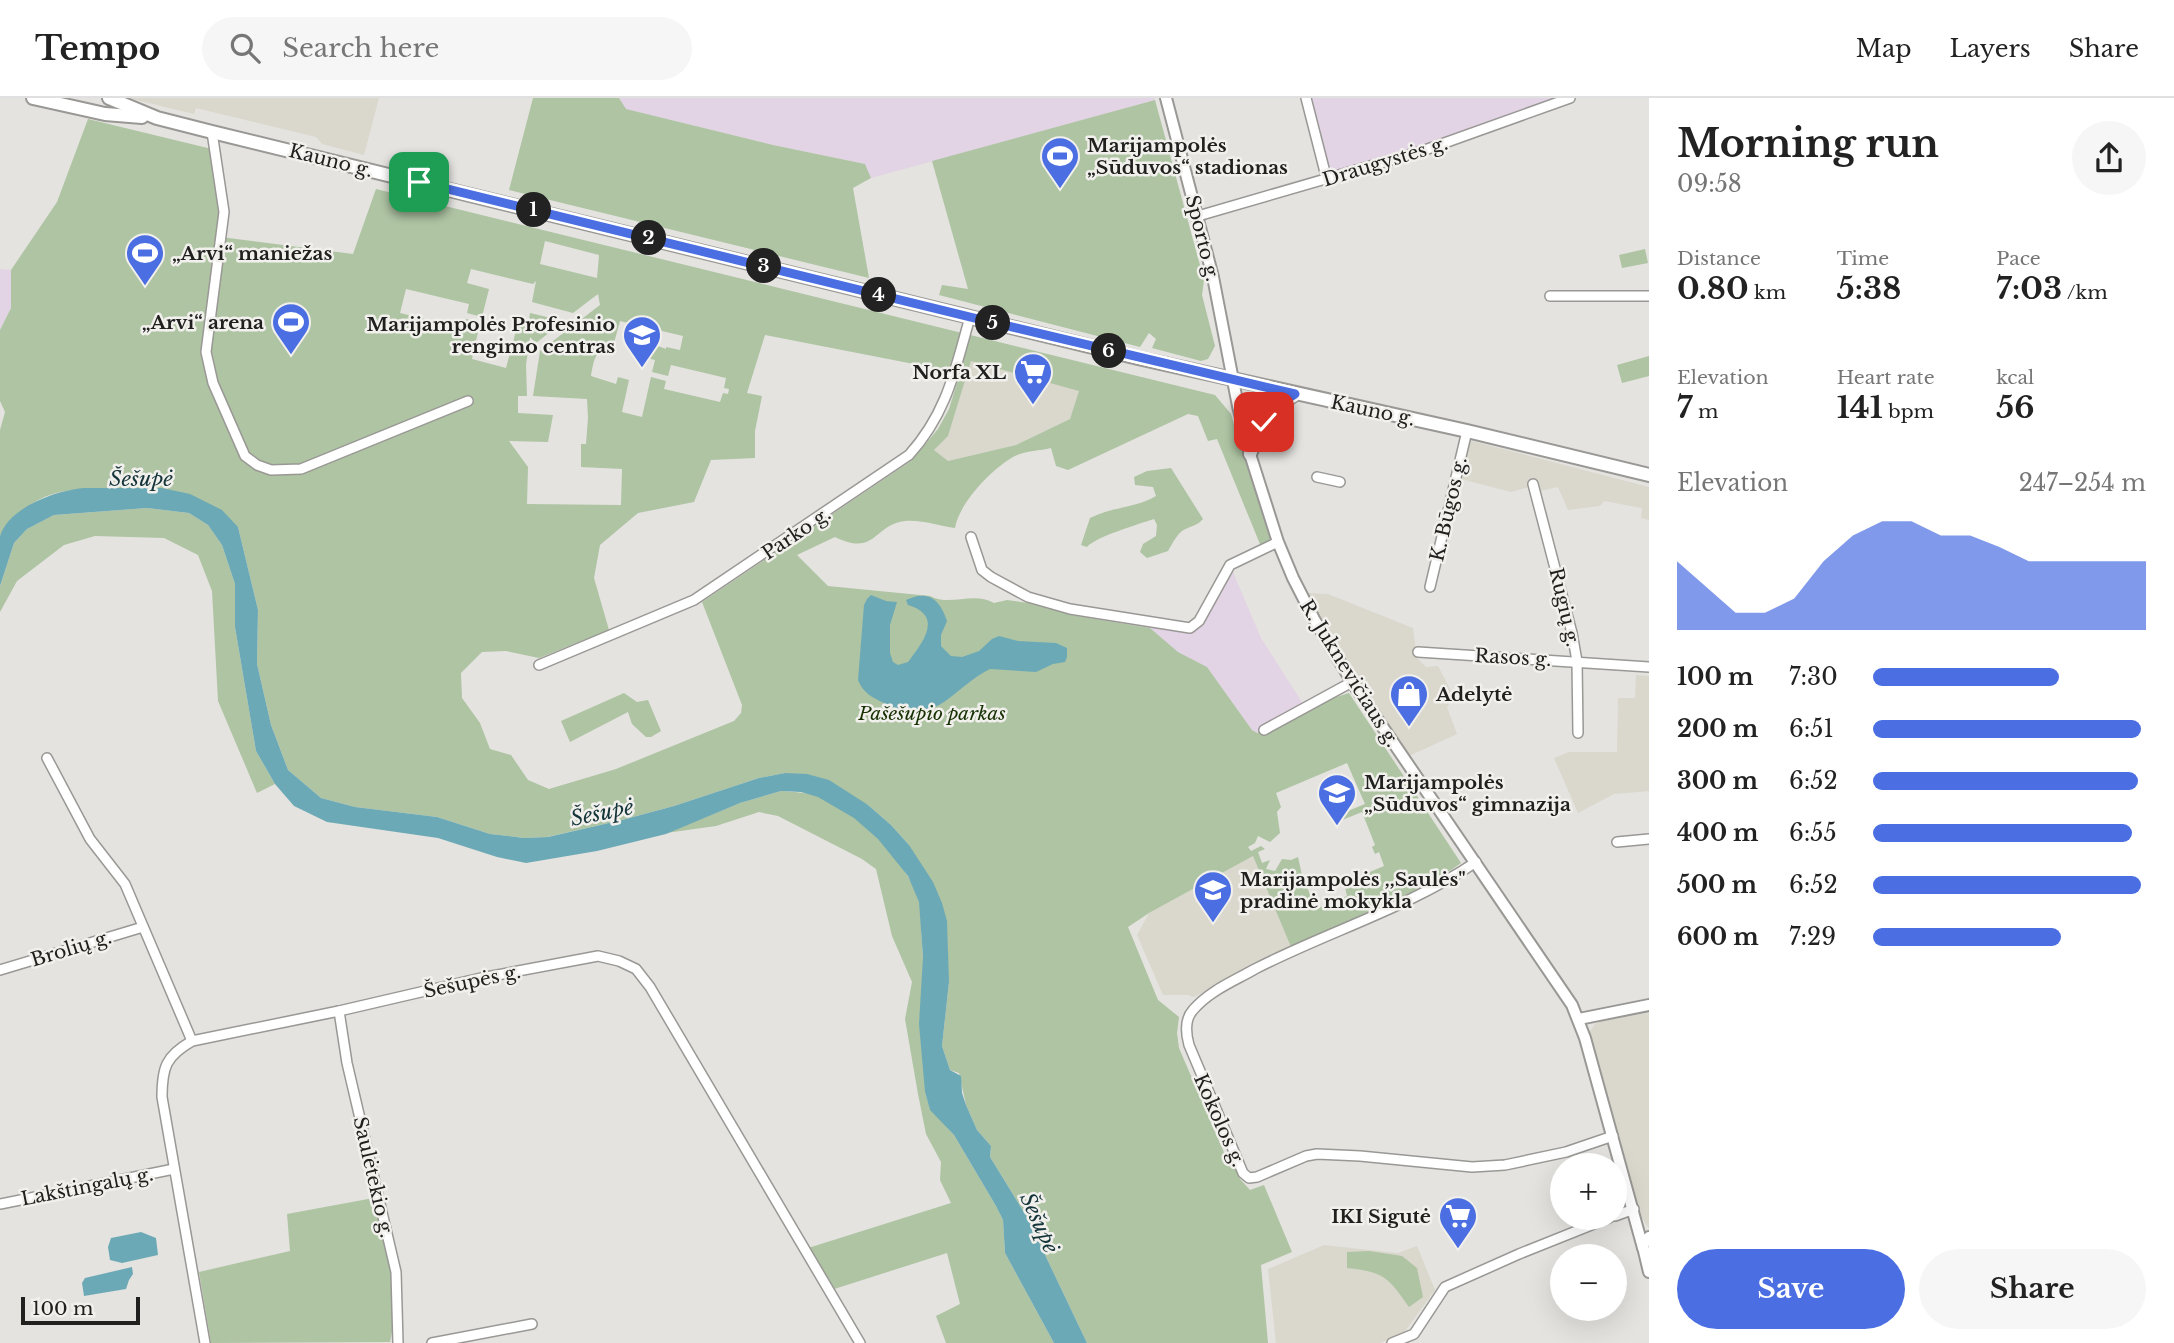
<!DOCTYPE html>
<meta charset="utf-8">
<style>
body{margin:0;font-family:"Libre Baskerville",serif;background:#f6f6f6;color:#222;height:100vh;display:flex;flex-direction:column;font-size:26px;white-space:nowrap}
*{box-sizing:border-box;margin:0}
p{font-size:23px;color:#767676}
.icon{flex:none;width:38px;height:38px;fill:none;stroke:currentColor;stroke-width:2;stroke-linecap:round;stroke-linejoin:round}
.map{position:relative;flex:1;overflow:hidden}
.sheet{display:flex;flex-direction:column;background:#fff;width:525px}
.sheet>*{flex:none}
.fabs{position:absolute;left:1550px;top:1055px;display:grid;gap:14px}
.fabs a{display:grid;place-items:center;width:77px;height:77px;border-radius:50%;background:#fff;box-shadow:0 7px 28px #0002;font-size:35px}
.scale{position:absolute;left:21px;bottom:18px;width:119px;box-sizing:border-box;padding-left:7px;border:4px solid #20201f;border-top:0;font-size:19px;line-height:24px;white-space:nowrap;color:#20201f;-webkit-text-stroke:5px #f1f0ec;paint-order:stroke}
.pin{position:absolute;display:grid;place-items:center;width:60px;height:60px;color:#fff;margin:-30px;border-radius:14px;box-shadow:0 4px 10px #0006}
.km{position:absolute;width:35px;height:35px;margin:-18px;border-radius:50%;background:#222;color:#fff;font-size:19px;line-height:35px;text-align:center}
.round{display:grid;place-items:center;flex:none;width:74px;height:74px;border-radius:37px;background:#f6f6f6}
.head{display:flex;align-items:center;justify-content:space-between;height:119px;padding:0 28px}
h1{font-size:38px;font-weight:700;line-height:52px}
.stats{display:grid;grid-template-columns:repeat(3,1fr);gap:10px;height:119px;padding:7px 28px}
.stats div{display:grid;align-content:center}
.stats b{font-size:30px;font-weight:700}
.stats small{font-size:19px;font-weight:400}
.stats p{font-size:19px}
.chart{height:196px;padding:14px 28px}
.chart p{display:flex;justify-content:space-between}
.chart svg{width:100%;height:126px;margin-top:7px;fill:#4b6fe2;opacity:.7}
.button{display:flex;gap:14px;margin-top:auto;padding:14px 28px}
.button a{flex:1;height:80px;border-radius:42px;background:#4b6fe2;color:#fff;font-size:28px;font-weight:700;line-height:80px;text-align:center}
.button a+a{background:#f6f6f6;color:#222}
ul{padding:0 28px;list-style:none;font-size:23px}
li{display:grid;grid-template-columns:112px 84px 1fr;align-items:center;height:52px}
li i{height:18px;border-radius:9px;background:#4b6fe2}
header{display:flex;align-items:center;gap:42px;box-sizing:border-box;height:98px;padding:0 35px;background:#fff;border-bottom:2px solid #e0e0e0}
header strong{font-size:33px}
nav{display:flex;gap:38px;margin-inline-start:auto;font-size:24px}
.search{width:490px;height:63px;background:#f6f6f6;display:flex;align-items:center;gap:18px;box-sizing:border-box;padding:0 24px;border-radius:38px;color:#767676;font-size:26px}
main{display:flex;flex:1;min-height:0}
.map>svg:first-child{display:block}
.built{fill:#dad7cc}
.industrial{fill:#e2d3e5}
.green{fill:#aec4a3;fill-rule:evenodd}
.water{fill:#6ca9b6}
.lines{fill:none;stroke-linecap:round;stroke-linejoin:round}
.minor-casing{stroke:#999895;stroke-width:12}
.tertiary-casing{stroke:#999895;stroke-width:14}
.secondary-casing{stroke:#999895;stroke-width:16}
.minor{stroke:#fff;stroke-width:9}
.tertiary{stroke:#fff;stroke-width:10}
.secondary{stroke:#fff;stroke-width:12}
.route-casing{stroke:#fff;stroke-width:14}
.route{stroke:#4b6fe2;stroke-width:9}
.labels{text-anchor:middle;stroke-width:5;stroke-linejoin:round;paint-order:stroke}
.poi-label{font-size:19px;font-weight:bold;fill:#20201f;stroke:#f1f0ec;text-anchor:start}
.street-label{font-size:19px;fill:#20201f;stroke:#f1f0ec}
.park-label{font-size:19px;font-style:italic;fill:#173103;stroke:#f1f0ec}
.water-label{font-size:21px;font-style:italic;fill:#15353b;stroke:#f1f0ec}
</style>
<header>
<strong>Tempo</strong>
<div class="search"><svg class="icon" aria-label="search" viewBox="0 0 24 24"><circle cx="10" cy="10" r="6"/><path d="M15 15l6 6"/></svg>Search here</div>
<nav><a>Map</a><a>Layers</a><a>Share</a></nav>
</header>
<main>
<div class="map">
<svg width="1649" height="1245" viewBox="0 0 1649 1245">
<rect width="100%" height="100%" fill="#e4e3df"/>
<g class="built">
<path d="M128,0h251l-15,57 -42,-11 -6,-7 -120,-29 -2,6z"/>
<path d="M971,262l109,31 -10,28 -54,26 -68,16 -14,-11 14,-14z"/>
<path d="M1468,342l181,47v33l-8,-2 1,-10 -38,-7 -4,5 -32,4 -10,-23 -18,4 -11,-4 -18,5 -50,-13z"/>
<path d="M1307,495l21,1 85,34 4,30 9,9 12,-1 16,31 -7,10 10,27 -48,22 -66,-98z"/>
<path d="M1636,577l13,1v115l-35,3 -36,19 -24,-55 15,-6h48l1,-54h17z"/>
<path d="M1253,758l38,91 -97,50 -6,-2h-25l-26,-60 12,-22z"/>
<path d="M1649,915v216l-8,-13 -52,-183 6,-9 6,-3z"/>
<path d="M1324,1147l74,8 19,-7 18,44 -32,44 -23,9h-104l-8,-74z"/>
</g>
<g class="industrial">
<path d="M619,0h535l1,2 -284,78 -6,-14 -92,-19 -148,-36z"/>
<path d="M1306,0h264l-243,82z"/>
<path d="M0,171l11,1v38l-11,22z"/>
<path d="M1230,467l31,73 44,69 -48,26 -5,-3 -45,-63 -29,-15 -28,-24 21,-2 19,2z"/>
</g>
<g class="green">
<path d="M533,0h86l7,11 147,36 92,19 6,14 -18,10 16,90 -360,-88z"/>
<path d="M1155,2l49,180 -2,15 13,51 -7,13 -7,2 -49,-13 4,-9 -7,-6 -9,14 -201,-52 3,-10 26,4 -36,-128z"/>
<path d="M88,21l128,31 5,87 132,17 23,-65 839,206 16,19 8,27 11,13 28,88 -16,7 -45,-110 -9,2 -10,-25 -10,-2 -120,56 -12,-4 -5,-18c-12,3 -28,3 -38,9 -21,12 -54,46 -58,71 -15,-2 -35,-9 -50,-7 -32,4 -29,36 -70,16l-38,18 31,31 102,10c20,11 43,-5 64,7l13,-3 21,3 43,12 79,13 28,24 29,15 45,63 5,3 48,-26 44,-14 112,170 -51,36 -144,61 25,-13 -38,-91 -104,57 -21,14 30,73 21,17 -2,16 2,15 50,116 4,-1 7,16 10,11 14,-5 28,67 -31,13 7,78h-181l-60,-126 -37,-60 1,-11 -14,-16 -11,-25 -7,-32 -9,-3 -8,-24 7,-64 -40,-137 -18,-20 -23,-20 -83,-32 -26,5 -85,28 -52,14 -75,17 -23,1 -34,-4 -53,-17 -82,-10 -34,-9 -33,-28 -17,-45 -14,-61 1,-54 -20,-83c-75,-23 -183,-77 -238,9v-106l5,-18 -5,-11v-71l11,-22v-38l46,-68zM545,143l54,14 -2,23 -57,-14zM471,171l62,15 3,-3 -4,21 41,11 25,-19 2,11 -60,46 -7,45 54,3 1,19 -2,26h-5v23l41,2 -1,36 -94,-1 1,-37 -19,-26 39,1 5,-27 -35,-2v-17h9l-1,-31 4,-28 6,6 28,-22 -34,-8 -2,13 -11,1 -11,41 -34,-9 8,-36 -14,-4 -3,9 -63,-15 6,-24 63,15 -2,9 15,4 7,-28 -22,-6zM620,223l63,15 -3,14 -14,-3v2l-19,-7 -4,15 12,3 -3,12 16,4 3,-11 55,13 -2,10 5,1 -1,5 -5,-1 -3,9 -56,-13 2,-8 -15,-4 -9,40 -20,-5 7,-32 -11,-3 -2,7 -25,-8c3,-19 5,-26 23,-33zM765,237l195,38 -11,36 -11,20 -27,32 -209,141 40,103 -1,8 -7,8 -118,48 -67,20 -21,-9 -17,-25 -21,-6 -10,-26 -18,-25 -1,-25 21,-21 24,-1 33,7 70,-28 -15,-52 6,-33 38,-32 56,-11 17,-42 44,-2v-27l7,-35 -15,-3zM971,263l108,30 -9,28 -54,26 -68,16 -14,-11 14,-14zM1347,665l18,41 -32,13 2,6 27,-11 13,33 -3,2 3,7 4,-2 5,14 -40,17 3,13 -31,13 -14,-34 -4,-18 -7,3 -9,-1 -7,12 -9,-2 4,-9 -8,3 -4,-11 7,-3 -4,-3 -10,5 -3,-4 7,-4 3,-7 12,6 10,-9 -3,-21 4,-5 -5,-14z"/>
<path d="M1645,151l3,14 -26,5 -3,-13z"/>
<path d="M1649,258v20l-27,7 -5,-18z"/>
<path d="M1171,370l32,51c-6,7 -13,7 -21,12 -6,5 -10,13 -14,20l-21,7 -7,-6 3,-8 13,-8 1,-11 -3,-6c-15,5 -59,18 -67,28l-6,-2 9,-27c21,-11 46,-10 66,-22l-3,-9 -18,-2 -1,-8 13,-6z"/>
<path d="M147,410l42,5 19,12 14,20 13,39v43l21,124 19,33 -18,9 -39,-92 -6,-110 -14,-36 -34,-17 -69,-2 -31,9 -47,36 -17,31v-26l14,-43 13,-14 27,-14z"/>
<path d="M624,595l13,9 11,-2 13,31 -10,6h-5l-14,-13 -4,-12 -58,30 -9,-21z"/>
<path d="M781,693c12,1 24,1 36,5 40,15 90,64 102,105 3,13 2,29 3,42 4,50 2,100 3,149l5,17 24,26 42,71 7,14 2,33 49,90h-108l-10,-27 24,-12 -13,-51 -119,38 -23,-42 146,-46 -11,-23 1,-18 -15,-28 -8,-40 -13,-75 7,-37 -20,-46 -16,-67 -14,-10 -84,-43 -19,-4 -43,14 -50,7 74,-30z"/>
<path d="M379,1099l21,91 -10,54 -179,1 -12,-71 91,-21 -3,-37z"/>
<path d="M1369,1153l33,5 15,12 6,29 -14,10c-21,-30 -25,-35 -62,-39v-16z"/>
</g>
<g class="water">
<path d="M84,390h78l28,6 32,16 16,17 20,83 -1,54 14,61 17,45 33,28 34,9 82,10 53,17 34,4 24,-1 74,-17 52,-14 85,-28 26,-5 22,1 22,6 39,25 23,20 18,20 24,37 9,21 5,18 2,61 -7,64 8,24 11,6 1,17 4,12 11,25 14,16 -1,11 37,60 60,126h-33l-49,-90 -2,-33 -7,-14 -42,-71 -24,-25 -5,-18 -6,-68 4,-67 -4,-55 -11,-26 -30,-37 -24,-21 -36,-21 -17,-5 -20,-1 -41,12 -74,31 -69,17 -71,12 -29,-6 -59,-19 -111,-16 -33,-16 -19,-22 -19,-33 -21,-124v-43l-13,-39 -14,-20 -19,-12 -42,-5 -93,7 -27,14 -13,14 -14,43c0,-13 0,-39 0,-50 9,-29 57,-46 84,-48z"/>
<path d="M871,497l15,6 11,1 -7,23v28l3,9 5,3 10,-3c15,-20 36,-46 0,-57l-2,-5c23,-11 34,0 41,21l-6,14v11l10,10 11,1 17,-6 13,-12 7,-3 19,5 38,2 11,5v9l-2,5 -12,2 -17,8 -46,-3c-40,20 -52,59 -104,35 -13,-6 -23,-11 -28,-24l6,-75 3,-6z"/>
<path d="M141,1134l15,6 2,17 -36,8 -12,-3 -2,-13 3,-9z"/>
<path d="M132,1169l1,7 -4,6 -3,9 -42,7 -2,-13 3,-5z"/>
</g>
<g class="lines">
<defs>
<g id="minor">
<path d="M1306,0l21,82"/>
<path d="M212,34l12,80 -18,140 7,31 32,73 12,9 14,5 30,-1 167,-68"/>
<path d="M1198,118l224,-65 148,-53"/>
<path d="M1550,198h99"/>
<path d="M1317,379l23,5"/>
<path d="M1533,386l39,149 5,28 1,72"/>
<path d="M971,439l11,33 9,7 37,20 42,12 120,19 9,-7 31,-56 48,-23"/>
<path d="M1430,489l37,-156"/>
<path d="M1418,554l231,15"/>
<path d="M539,567l155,-65 215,-145c38,-42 46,-85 61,-138"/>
<path d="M1264,632l88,-48"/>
<path d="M47,660l43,81 35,45 67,157"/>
<path d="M1617,744l32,-3"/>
<path d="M1476,764c-68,46 -149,70 -221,107 -21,12 -46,22 -62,41 -9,10 -7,24 -4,35l54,128 6,5 8,-1 49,-21 11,-2 43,2 112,11 33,-2 61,-13 47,-16"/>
<path d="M0,872l143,-43"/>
<path d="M339,913l8,52 49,209 2,71"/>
<path d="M0,1106l174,-35"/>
<path d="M1615,1118l19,-7"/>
<path d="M205,1245l-43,-246c0,-30 4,-41 30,-56l147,-30 142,-33 117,-22 21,5 17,8 14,18 210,356"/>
<path d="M432,1245l100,-19"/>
<path d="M1392,1245l22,-9 31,-47 74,-33 90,-36"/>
</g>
<g id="tertiary">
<path d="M1166,0l47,179 25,129 12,48 28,88 15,36 21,41 38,63 220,323 13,33 58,210"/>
<path d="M1579,921l70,-14"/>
<path d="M1649,1139l-4,4 -2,7 6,8"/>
<path d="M1644,1153l5,21"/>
</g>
<g id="secondary">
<path d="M33,0l72,16 37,3"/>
<path d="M109,0l48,20 55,14 926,226 329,73 182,44"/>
<path d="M1250,356c12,-31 18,-42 45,-60"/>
</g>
</defs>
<use href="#minor" class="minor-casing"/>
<use href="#tertiary" class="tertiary-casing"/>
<use href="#secondary" class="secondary-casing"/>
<use href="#minor" class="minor"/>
<use href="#tertiary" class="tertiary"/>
<use href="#secondary" class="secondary"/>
</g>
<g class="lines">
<defs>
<path id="route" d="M419,84l551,135 325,77 -20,13 -11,15"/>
</defs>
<use href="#route" class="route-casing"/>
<use href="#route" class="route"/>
</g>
<defs>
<symbol id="stadium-pin" viewBox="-11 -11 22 30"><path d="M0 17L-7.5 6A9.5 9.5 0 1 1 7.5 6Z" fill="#4b6fe2" stroke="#f1f0ec"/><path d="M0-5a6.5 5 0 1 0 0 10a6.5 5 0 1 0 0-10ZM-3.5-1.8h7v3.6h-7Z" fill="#fff"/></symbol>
<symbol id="university-pin" viewBox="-11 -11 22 30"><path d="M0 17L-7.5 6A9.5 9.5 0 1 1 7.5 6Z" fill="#4b6fe2" stroke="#f1f0ec"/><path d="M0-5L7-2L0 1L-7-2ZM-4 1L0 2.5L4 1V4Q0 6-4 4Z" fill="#fff"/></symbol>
<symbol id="supermarket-pin" viewBox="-11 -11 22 30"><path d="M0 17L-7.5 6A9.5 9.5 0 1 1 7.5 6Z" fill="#4b6fe2" stroke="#f1f0ec"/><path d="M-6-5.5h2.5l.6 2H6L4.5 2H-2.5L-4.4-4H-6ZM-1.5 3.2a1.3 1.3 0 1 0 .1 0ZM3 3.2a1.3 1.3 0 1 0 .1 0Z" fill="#fff"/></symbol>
<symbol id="shop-pin" viewBox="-11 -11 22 30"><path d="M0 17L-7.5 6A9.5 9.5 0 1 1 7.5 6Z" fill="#4b6fe2" stroke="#f1f0ec"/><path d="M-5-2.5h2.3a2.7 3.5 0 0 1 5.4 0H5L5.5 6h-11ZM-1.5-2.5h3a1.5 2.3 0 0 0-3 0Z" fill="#fff"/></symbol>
<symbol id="school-pin" viewBox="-11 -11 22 30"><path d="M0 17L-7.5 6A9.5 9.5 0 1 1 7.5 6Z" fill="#4b6fe2" stroke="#f1f0ec"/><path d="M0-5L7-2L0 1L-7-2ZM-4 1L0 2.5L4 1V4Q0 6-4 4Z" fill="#fff"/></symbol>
</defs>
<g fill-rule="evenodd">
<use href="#stadium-pin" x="1038" y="36" width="44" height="60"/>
<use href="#stadium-pin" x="123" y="133" width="44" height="60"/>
<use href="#stadium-pin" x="269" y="202" width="44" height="60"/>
<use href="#university-pin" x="620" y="215" width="44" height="60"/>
<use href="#supermarket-pin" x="1011" y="252" width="44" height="60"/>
<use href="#shop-pin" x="1387" y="574" width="44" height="60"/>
<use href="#school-pin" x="1315" y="673" width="44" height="60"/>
<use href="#school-pin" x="1191" y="770" width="44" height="60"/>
<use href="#supermarket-pin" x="1436" y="1096" width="44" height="60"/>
</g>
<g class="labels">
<g class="poi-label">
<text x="1087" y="54">Marijampolės<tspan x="1087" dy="22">„Sūduvos“ stadionas</tspan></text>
<text x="172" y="162">„Arvi“ maniežas</text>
<text x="264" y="231" text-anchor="end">„Arvi“ arena</text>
<text x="615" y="233" text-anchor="end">Marijampolės Profesinio<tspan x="615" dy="22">rengimo centras</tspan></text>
<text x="1006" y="281" text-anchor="end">Norfa XL</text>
<text x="1436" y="603">Adelytė</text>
<text x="1364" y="691">Marijampolės<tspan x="1364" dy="22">„Sūduvos“ gimnazija</tspan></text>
<text x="1240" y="788">Marijampolės ,,Saulės"<tspan x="1240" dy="22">pradinė mokykla</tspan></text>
<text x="1431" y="1125" text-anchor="end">IKI Sigutė</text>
</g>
<g class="street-label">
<text transform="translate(331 62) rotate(14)" y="7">Kauno g.</text>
<text transform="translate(1385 63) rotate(-17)" y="7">Draugystės g.</text>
<text transform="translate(1203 140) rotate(76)" y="7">Sporto g.</text>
<text transform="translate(1373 312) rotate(12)" y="7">Kauno g.</text>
<text transform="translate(1448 411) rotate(-77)" y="7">K. Būgos g.</text>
<text transform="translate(796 435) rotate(-34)" y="7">Parko g.</text>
<text transform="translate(1565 509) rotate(77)" y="7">Rugių g.</text>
<text transform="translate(1513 559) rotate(3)" y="7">Rasos g.</text>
<text transform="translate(1350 575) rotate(58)" y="7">R. Juknevičiaus g.</text>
<text transform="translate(71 850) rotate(-17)" y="7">Brolių g.</text>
<text transform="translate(472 883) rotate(-12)" y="7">Šešupės g.</text>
<text transform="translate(1220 1022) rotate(66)" y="7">Kokolos g.</text>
<text transform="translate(374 1079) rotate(77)" y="7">Saulėtekio g.</text>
<text transform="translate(87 1088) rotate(-11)" y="7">Lakštingalų g.</text>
</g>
<g class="park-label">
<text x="932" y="622">Pašešupio parkas</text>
</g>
<g class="water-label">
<text x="141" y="388">Šešupė</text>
<text transform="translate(602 715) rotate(-11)" y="7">Šešupė</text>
<text transform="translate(1039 1125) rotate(66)" y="7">Šešupė</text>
</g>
</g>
</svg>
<div class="fabs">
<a>+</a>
<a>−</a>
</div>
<div class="scale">100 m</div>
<div class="pin" style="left:419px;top:84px;background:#1e9e55"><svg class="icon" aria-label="arrive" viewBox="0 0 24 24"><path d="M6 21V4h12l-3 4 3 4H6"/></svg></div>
<div class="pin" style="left:1264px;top:324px;background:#d93025"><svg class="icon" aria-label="check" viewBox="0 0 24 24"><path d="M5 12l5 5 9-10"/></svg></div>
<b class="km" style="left:534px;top:112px">1</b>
<b class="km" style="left:649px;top:140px">2</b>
<b class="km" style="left:764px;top:168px">3</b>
<b class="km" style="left:879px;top:197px">4</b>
<b class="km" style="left:993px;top:225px">5</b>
<b class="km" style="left:1109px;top:253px">6</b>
</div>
<section class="sheet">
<div class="head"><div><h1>Morning run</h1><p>09:58</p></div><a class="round"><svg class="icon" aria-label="share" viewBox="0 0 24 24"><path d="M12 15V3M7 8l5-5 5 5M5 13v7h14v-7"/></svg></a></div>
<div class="stats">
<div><p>Distance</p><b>0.80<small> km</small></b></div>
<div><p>Time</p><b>5:38</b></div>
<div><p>Pace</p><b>7:03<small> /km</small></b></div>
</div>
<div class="stats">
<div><p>Elevation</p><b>7<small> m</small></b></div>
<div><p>Heart rate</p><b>141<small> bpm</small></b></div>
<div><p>kcal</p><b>56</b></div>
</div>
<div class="chart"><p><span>Elevation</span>247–254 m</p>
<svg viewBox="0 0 160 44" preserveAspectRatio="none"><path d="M0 44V20L10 29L20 38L30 38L40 33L50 20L60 11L70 6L80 6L90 11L100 11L110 15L120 20L130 20L140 20L150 20L160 20V44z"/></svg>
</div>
<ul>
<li><b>100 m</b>7:30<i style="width:68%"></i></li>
<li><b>200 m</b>6:51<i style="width:98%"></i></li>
<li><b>300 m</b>6:52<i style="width:97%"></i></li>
<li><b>400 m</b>6:55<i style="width:95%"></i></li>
<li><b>500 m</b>6:52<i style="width:98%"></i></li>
<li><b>600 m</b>7:29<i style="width:69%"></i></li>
</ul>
<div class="button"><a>Save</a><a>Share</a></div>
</section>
</main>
